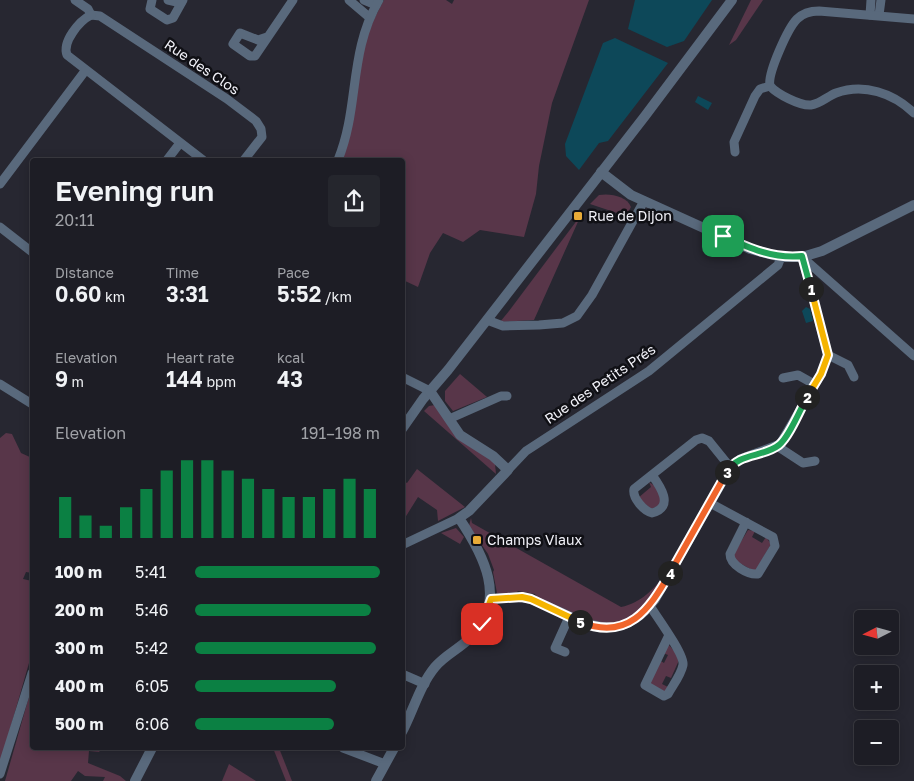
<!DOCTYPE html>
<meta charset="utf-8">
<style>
body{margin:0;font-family:"Golos Text",sans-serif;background:#25262d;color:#f1f3f6;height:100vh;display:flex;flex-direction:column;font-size:19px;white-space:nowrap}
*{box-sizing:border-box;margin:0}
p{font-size:16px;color:#a0a2a7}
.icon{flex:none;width:28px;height:28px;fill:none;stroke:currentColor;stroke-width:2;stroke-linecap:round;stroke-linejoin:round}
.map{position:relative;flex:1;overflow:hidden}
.details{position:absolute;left:30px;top:158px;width:375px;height:592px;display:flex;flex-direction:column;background:#1d1d25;border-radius:5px;box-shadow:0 2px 12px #0003,0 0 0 1px #3b3b42}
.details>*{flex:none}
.needle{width:32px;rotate:264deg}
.buttons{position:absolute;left:854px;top:610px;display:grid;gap:10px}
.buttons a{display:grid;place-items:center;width:45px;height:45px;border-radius:5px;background:#1d1d25;box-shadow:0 2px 12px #0003,0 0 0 1px #3b3b42;font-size:25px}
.pin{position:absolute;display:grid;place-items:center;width:42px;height:42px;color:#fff;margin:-21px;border-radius:10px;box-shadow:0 2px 8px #0006}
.km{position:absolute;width:25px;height:25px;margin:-12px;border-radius:50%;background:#222;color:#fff;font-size:14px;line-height:25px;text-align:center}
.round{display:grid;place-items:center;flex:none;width:52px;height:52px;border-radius:5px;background:#25262d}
.overview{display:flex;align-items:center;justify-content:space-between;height:85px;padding:0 25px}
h1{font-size:28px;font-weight:600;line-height:38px}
.figures{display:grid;grid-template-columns:repeat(3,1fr);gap:8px;height:85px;padding:5px 25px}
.figures div{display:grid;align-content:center}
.figures b{font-size:21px;font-weight:600}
.figures small{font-size:14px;font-weight:400}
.figures p{font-size:14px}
.chart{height:140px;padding:10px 25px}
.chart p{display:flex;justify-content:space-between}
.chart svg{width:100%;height:90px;margin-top:5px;stroke:#0b8043;stroke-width:6}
ul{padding:0 25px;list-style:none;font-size:16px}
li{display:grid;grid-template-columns:80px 60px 1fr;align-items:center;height:38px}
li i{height:12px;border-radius:6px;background:#0b8043}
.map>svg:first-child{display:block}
.green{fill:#583649}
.water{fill:#0d4859}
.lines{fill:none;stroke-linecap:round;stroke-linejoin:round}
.minor{stroke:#59697c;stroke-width:9}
.tertiary{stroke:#59697c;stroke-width:10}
.split-1-casing{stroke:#fff;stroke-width:10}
.split-2-casing{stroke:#fff;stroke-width:10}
.split-3-casing{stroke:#fff;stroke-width:10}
.split-4-casing{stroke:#fff;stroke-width:10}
.split-5-casing{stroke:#fff;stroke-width:10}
.split-6-casing{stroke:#fff;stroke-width:10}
.split-1{stroke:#22a559;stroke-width:6}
.split-2{stroke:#f5b400;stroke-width:6}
.split-3{stroke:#22a559;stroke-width:6}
.split-4{stroke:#f0652b;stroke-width:6}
.split-5{stroke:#f0652b;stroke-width:6}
.split-6{stroke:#f5b400;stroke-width:6}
.poi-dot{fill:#e8ab37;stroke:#101015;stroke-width:2}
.labels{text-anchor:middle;stroke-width:5;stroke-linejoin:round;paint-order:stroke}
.street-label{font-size:14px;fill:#f2f2f9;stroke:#101015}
.poi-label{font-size:14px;fill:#f2f2f9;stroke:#101015;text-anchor:start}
</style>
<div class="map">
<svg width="914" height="781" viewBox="0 0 914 781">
<rect width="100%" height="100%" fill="#272731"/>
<g class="green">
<path d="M384,0h62l6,4 2,-4h135l-37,103 -13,63 -3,28 -12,43 -44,-7 -17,12 -20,-9 -13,20 -12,34 -15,-7 -1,-120h-60c13,-32 11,-62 17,-95 4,-23 14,-45 25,-65z"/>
<path d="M751,0h12l-27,40 -7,5z"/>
<path d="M599,195c11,-2 28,1 32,12l-5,9 -36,-12z"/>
<path d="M581,215l-47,105 -34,2 9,-11z"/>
<path d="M460,374l27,23 -34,14 -8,-10v-10z"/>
<path d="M435,405l60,59 1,10 -72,-63 5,-5z"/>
<path d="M6,433l6,1 9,19 11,5v115l-6,-1 -3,7 9,2 -2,38 2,1v42l-3,1 -29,101v-326z"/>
<path d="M417,469l48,38 -27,14 -1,-11 -19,-13 -15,24v-40l4,2z"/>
<path d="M649,482l12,8 -1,15 -9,4 -13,-11 13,-11z"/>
<path d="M471,518l1,5 149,84c20,-4 33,-18 45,-34 -37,72 -69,53 -129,24l-2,-3 -17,-3 -2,2h-19l-4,-21 1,-2 -6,-16 -19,-28z"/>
<path d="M456,528l8,9 -4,7 -19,-11z"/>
<path d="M748,530l7,1 -3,6 10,6 4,-6 5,7 -15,26h-4l-16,-9 -3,-6z"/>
<path d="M669,645l11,13 -9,20 -5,-2 -4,8 6,3 -2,4 -4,1v-2l-13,-7 9,-15 1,-8 5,3 4,-8 -5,-2z"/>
<path d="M32,686v62h70l-3,4 -10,-1 -1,12 32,13 6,5h-23l2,-4 -20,-1 -7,-5 -7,10h-66z"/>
<path d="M273,748h6l13,33h-6z"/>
<path d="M229,764l27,17h-34z"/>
</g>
<g class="water">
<path d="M635,0h77l-28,41 -17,6 -39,-18z"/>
<path d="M615,38l53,25 -60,78 -9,2 -20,27 -13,-14 -1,-12 38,-101z"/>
<path d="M698,96l14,7 -4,7 -13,-8z"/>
<path d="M806,307l4,2 3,12 -7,2 -4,-12z"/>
</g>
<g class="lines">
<g class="minor">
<path d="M75,0l13,9 3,6"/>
<path d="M152,0l-2,9 17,11 6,-2 10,-18"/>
<path d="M168,0l13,3"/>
<path d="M349,0l20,17"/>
<path d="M364,0l12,5"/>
<path d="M91,15l9,1 127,83 29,22 5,8 1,8 -18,23"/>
<path d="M91,15c-12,6 -29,27 -24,40l136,105"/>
<path d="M870,15l1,-15"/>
<path d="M879,15l2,-15"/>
<path d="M267,37l-9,3 -18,-7 -7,11 17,12h5l38,-56"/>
<path d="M770,86c7,8 30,20 41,19 9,-1 17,-9 25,-12 28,-10 57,0 78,20"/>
<path d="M735,152l-1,-10 21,-46 5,-7 10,-3c-3,-12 18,-58 27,-67 6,-6 14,-8 22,-8l95,8"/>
<path d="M167,160l13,-17"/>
<path d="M338,160c22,-54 10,-107 41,-160"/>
<path d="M0,184l85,-113"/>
<path d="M0,227l32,25"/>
<path d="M802,257l112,99"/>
<path d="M487,320l16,6 36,-1 24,-2 14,-7 15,-21 52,-94"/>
<path d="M828,355l20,10 6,12"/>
<path d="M402,377l28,14"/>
<path d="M783,378l15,-3 16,9"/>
<path d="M0,384l32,20"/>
<path d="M449,419l52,-23h6"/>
<path d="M777,446l26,17 12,-2"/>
<path d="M508,470l18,-19 123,-80 129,-106 3,-8"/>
<path d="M652,475c8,11 23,32 0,38 -8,-2 -20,-15 -18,-24l62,-49 6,-2 7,3 21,26"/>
<path d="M710,503l63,34 2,9 -17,28c-10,1 -28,-9 -28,-20l16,-32"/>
<path d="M402,545l57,-27"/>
<path d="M491,599c12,-1 26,-4 38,0 46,14 85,55 126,1l77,-135 8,-6 40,-15 41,-70 7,-19 -26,-98"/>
<path d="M650,606c7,11 35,49 33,59 -2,10 -10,20 -15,29l-4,2 -19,-11 24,-50"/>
<path d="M565,652l-10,-4 14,-31"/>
<path d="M402,674l23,10"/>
<path d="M343,748l42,16"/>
<path d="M0,774l32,-101"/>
</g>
<g class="tertiary">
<path d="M601,172l30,23 119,54 31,8h21l20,-6 92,-46"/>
<path d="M402,429l21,-30 25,-29 197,-254 87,-116"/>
<path d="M402,732c11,-21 18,-47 33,-65 10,-12 24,-18 35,-29 39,-37 13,-84 -11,-120l10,-7 39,-41 -15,-14 -33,-21 -30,-44"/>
<path d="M135,781l17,-33"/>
<path d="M376,781l18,-33"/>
</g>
</g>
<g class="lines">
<defs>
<path id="split-1" d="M723,236c26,12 50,23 79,20l9,33"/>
<path id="split-2" d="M807,397l14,-23 7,-19 -17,-66"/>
<path id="split-3" d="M727,472c12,-20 35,-14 52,-27 10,-8 21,-35 28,-48"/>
<path id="split-4" d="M670,573l57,-101"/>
<path id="split-5" d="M580,622c48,19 69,-12 90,-49"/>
<path id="split-6" d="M482,624l9,-25 31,-2 9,2 49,23"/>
</defs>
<use href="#split-1" class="split-1-casing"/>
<use href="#split-2" class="split-2-casing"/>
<use href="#split-3" class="split-3-casing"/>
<use href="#split-4" class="split-4-casing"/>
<use href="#split-5" class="split-5-casing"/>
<use href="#split-6" class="split-6-casing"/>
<use href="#split-1" class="split-1"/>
<use href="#split-2" class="split-2"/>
<use href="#split-3" class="split-3"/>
<use href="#split-4" class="split-4"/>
<use href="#split-5" class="split-5"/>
<use href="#split-6" class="split-6"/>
</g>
<g class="poi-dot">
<rect x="573" y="211" width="10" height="10" rx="2.5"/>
<rect x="472" y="535" width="10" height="10" rx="2.5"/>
</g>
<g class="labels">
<g class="street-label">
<text transform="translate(202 67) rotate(34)" y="5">Rue des Clos</text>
<text transform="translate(600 384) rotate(-34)" y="5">Rue des Petits Prés</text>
</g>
<g class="poi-label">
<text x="588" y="221">Rue de Dijon</text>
<text x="487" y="545">Champs Viaux</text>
</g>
</g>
</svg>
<div class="buttons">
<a><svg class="needle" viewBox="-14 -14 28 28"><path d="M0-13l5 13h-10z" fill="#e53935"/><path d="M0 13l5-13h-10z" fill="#a0a2a7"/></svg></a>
<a>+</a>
<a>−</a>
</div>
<div class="pin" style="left:723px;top:236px;background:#1e9e55"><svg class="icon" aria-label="arrive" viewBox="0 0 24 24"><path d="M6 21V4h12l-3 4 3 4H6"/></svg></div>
<div class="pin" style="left:482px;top:624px;background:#d93025"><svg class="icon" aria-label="check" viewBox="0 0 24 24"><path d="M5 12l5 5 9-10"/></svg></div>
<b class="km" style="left:811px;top:289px">1</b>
<b class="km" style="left:807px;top:397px">2</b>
<b class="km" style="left:727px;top:472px">3</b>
<b class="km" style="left:670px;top:573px">4</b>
<b class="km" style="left:580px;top:622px">5</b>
<section class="details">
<div class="overview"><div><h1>Evening run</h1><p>20:11</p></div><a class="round"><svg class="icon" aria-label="share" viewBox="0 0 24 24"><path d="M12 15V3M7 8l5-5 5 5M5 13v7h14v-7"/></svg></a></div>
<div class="figures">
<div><p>Distance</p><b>0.60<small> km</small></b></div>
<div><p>Time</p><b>3:31</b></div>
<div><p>Pace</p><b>5:52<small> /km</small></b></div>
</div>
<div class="figures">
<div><p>Elevation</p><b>9<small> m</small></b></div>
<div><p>Heart rate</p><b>144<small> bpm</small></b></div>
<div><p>kcal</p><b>43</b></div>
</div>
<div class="chart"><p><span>Elevation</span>191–198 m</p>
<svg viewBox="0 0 160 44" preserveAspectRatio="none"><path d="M5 44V24M15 44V33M25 44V38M35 44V29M45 44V20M55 44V11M65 44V6M75 44V6M85 44V11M95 44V15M105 44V20M115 44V24M125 44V24M135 44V20M145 44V15M155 44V20"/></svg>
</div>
<ul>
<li><b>100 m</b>5:41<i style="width:100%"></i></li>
<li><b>200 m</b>5:46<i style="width:95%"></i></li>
<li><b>300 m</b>5:42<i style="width:98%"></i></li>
<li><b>400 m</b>6:05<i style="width:76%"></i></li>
<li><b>500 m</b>6:06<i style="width:75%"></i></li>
</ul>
</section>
</div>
